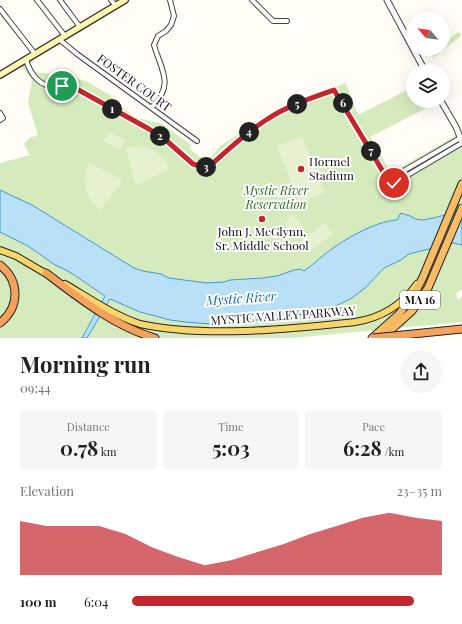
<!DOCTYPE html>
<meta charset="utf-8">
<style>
body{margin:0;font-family:"Playfair Display",serif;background:#f6f6f6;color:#202124;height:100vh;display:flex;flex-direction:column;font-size:15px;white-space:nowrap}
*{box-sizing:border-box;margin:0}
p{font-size:13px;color:#757577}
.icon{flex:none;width:22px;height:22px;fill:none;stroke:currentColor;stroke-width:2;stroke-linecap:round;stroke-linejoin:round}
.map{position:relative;height:338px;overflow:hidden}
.sheet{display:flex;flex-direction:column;background:#fff;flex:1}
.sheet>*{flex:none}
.needle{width:26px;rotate:298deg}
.controls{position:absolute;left:406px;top:12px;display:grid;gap:8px}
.controls a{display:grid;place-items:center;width:44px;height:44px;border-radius:50%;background:#fff;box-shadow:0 4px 16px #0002;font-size:20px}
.pin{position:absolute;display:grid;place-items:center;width:34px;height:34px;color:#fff;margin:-17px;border:2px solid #fff;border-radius:50%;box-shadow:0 1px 4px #0007}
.km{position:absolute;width:20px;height:20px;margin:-10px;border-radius:50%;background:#222;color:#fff;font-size:11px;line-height:20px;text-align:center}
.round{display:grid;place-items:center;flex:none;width:42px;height:42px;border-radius:21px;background:#f6f6f6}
.summary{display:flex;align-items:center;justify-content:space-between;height:68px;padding:0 20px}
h1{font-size:22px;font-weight:700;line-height:30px}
.metrics{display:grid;grid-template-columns:repeat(3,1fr);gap:6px;height:68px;padding:4px 20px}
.metrics div{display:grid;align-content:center;border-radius:6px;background:#f6f6f6;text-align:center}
.metrics b{font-size:20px;font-weight:700}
.metrics small{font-size:11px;font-weight:400}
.metrics p{font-size:11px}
.chart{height:112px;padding:8px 20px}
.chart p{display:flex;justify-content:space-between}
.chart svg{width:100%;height:72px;margin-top:4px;fill:#c4262e;opacity:.7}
ul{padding:0 20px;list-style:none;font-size:13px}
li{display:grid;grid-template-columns:64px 48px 1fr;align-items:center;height:30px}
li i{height:10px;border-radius:5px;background:#c4262e}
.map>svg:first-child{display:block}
.green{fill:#d5ebbd}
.pitch{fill:#e6f2cf}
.water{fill:#b9e0f7;stroke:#3f96cf}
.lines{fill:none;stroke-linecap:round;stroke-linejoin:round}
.minor-casing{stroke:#444;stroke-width:6}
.tertiary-casing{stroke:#444;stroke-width:7}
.secondary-casing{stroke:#333;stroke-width:8}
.primary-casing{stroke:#222;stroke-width:8}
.trunk-casing{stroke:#222;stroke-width:9}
.motorway-casing{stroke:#222;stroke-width:9}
.minor{stroke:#fff;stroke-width:4}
.tertiary{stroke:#fff;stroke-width:5}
.secondary{stroke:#fff6b0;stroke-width:5.5}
.primary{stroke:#f9d66b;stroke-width:6}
.trunk{stroke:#f7bc64;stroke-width:7}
.motorway{stroke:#f5a25d;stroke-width:7}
.motorway-bridge-casing{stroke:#222;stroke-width:9;stroke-linecap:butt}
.motorway-bridge{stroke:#f5a25d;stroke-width:7}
.route-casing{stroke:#fff;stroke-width:8}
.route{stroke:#c4262e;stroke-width:5}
.poi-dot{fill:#c4262e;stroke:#fff;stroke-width:1.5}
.labels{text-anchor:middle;stroke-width:4;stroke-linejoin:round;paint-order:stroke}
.shield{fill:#fff;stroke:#585858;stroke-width:1}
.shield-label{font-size:11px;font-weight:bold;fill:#111}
.street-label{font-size:12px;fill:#111;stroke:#fff}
.poi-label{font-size:12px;fill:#111;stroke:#fff;text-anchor:start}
.park-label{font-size:12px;font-style:italic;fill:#2f6b1f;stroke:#fff}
.water-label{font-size:13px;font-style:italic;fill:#1768a6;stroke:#fff}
</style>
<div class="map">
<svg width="462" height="338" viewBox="0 0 462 338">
<rect width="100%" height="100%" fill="#fffdf5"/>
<g class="green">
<path d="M458,32l3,2 -1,3 -27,21v-6l4,-3h6v-5z"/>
<path d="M32,60l-1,4 4,8 31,4 20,5 24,14 6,8 19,14 27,7 29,21 -1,4 17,13 13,-16 54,-34 20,-10 52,-19 12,32 55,-28v14h24l1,1 -68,35 21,36 71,-41v79c-14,3 -29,10 -44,8 -5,0 -9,-4 -15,-4l-6,5h-7l-12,4 -26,12 -26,17 -15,13 -7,5 -10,-1 -17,6 -47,4 -6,2 -17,1 -18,-3 -20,-2 -35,-10 -102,-63 -32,-15v-27l30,-8 -6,-11 5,-6 9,-3 -10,-32 4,-23 -11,-14z"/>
<path d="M0,232l28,14 27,19 13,6 37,25 -23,42h-82z"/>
<path d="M454,243l8,2v44l-6,4 2,7 4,-4v26l-170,16h-205l23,-39 30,13 29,8 16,2 29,1 42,-3 49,-6 14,-3 19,-6 14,-7 13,-10 19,-20 17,-8 8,-6z"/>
</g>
<g class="pitch">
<path d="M109,132l16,8 -5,10 -16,-9z"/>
<path d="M302,136l23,57 -26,10 -22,-57z"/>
<path d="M139,146c14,3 25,9 31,23l-32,15 -3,-1 -9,-35z"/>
<path d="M89,163l33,16v3l-22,28c-16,-12 -18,-29 -11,-47z"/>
<path d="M293,215l12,14 -8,8 -13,-14z"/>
<path d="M325,223l8,11 -24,18 -8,-11z"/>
</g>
<path class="water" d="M0,190l32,15 102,63 9,3 18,3 8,4 38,5 17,-1 6,-2 32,-2 15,-2 17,-6 7,-1 3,2c8,-5 14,-12 21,-17 18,-14 50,-33 72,-34l4,-7 9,3 6,3 7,1 10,-2 29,-7v34l-8,-2 -45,11 -8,6 -17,8 -19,20 -13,10 -14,7 -19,6 -14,3 -49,6 -46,4 -25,-2 -15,-2 -30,-8 -30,-13 -23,39h-5l23,-42 -37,-25 -13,-6 -27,-19 -28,-14z"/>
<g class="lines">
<defs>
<g id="minor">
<path d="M37,0l28,36"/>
<path d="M60,0l20,27"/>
<path d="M111,0l5,6"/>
<path d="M252,0l21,21h14"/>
<path d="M0,9l35,45"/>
<path d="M60,40l17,14 120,87"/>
<path d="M26,59c3,12 11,25 24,27 9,1 16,0 25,2 28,16 57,30 84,47 13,8 23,23 36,29 7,4 12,3 18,-1 17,-15 34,-31 53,-43 21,-14 45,-22 68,-30l57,95 71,-42"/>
<path d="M152,107c23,-23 9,-37 2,-62l4,-9 8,-5 5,-6 3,-9 -4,-16"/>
<path d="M0,113l3,5 -3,2"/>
<path d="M388,180l74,-43"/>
</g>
<g id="tertiary">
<path d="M387,0l38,71"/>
<path d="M441,101l15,26 6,15"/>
</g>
<path id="secondary" d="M0,75l125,-75"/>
<g id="primary">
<path d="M0,250l16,6 34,20"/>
<path d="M65,284c24,14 48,31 75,40 66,14 148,5 215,-2 26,-4 47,-17 62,-38"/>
</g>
<g id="trunk">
<path d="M372,338l27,-24 16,-21 8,-16 39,-93"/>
<path d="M382,338l30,-27 16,-23 34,-80"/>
</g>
<g id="motorway">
<path d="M0,265c20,16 20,42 0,58"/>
<path d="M46,273c33,25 68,53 109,65"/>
<path d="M403,335l59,-6"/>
</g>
</defs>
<use href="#minor" class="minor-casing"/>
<use href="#tertiary" class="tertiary-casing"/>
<use href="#secondary" class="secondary-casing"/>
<use href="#primary" class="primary-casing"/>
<use href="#trunk" class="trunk-casing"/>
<use href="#motorway" class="motorway-casing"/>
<use href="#minor" class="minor"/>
<use href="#tertiary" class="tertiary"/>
<use href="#secondary" class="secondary"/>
<use href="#primary" class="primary"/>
<use href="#trunk" class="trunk"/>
<use href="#motorway" class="motorway"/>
<defs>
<path id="motorway-bridge" d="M373,338l30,-3"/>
</defs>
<use href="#motorway-bridge" class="motorway-bridge-casing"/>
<use href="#motorway-bridge" class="motorway-bridge"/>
</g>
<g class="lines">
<defs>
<path id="route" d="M62,86l13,2 74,41 19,13 25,22 10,3 5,-1 5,-3c17,-15 34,-31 53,-43 21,-14 45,-22 68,-30l57,95 3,-2"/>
</defs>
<use href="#route" class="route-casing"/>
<use href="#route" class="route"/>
</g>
<g class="poi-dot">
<circle cx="301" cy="169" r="4"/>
<circle cx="262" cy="219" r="4"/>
</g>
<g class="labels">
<rect class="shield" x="400" y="291" width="40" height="18" rx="3"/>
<g class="shield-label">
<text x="420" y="304">MA 16</text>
</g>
<g class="street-label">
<text transform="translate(134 83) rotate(36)" y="4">FOSTER COURT</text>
<text transform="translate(283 316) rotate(-4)" y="4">MYSTIC VALLEY PARKWAY</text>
</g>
<g class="poi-label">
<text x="309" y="166">Hormel<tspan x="309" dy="14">Stadium</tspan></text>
<text x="262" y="236" text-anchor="middle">John J. McGlynn,<tspan x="262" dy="14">Sr. Middle School</tspan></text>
</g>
<g class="park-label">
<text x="276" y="195">Mystic River<tspan x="276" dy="14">Reservation</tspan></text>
</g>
<g class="water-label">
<text transform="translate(241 298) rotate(-4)" y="5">Mystic River</text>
</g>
</g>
</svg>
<div class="controls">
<a><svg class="needle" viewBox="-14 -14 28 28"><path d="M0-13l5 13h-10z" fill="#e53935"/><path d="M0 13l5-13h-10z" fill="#757577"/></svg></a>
<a><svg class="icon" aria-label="layers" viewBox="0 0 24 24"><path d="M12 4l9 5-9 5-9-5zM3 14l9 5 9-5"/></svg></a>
</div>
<div class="pin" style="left:62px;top:86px;background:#1e9e55"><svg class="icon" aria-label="arrive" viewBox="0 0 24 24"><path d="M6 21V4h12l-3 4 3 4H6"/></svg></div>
<div class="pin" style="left:394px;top:183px;background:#d93025"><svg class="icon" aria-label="check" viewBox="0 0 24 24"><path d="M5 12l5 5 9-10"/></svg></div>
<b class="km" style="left:112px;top:109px">1</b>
<b class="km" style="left:160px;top:136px">2</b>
<b class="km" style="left:206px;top:167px">3</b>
<b class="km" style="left:249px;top:132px">4</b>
<b class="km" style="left:297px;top:104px">5</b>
<b class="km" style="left:343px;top:103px">6</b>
<b class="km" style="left:371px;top:151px">7</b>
</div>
<section class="sheet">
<div class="summary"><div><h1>Morning run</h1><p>09:44</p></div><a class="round"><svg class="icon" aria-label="share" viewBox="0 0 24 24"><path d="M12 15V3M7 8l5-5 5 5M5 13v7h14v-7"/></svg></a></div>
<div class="metrics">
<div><p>Distance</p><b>0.78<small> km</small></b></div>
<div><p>Time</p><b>5:03</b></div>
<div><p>Pace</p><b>6:28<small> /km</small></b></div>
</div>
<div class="chart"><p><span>Elevation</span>23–35 m</p>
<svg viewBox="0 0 160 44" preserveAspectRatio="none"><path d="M0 44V11L10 14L20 14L30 14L40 19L50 27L60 33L70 38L80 35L90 30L100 25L110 19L120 14L130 9L140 6L150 9L160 11V44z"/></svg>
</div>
<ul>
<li><b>100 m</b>6:04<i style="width:91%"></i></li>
</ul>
</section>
